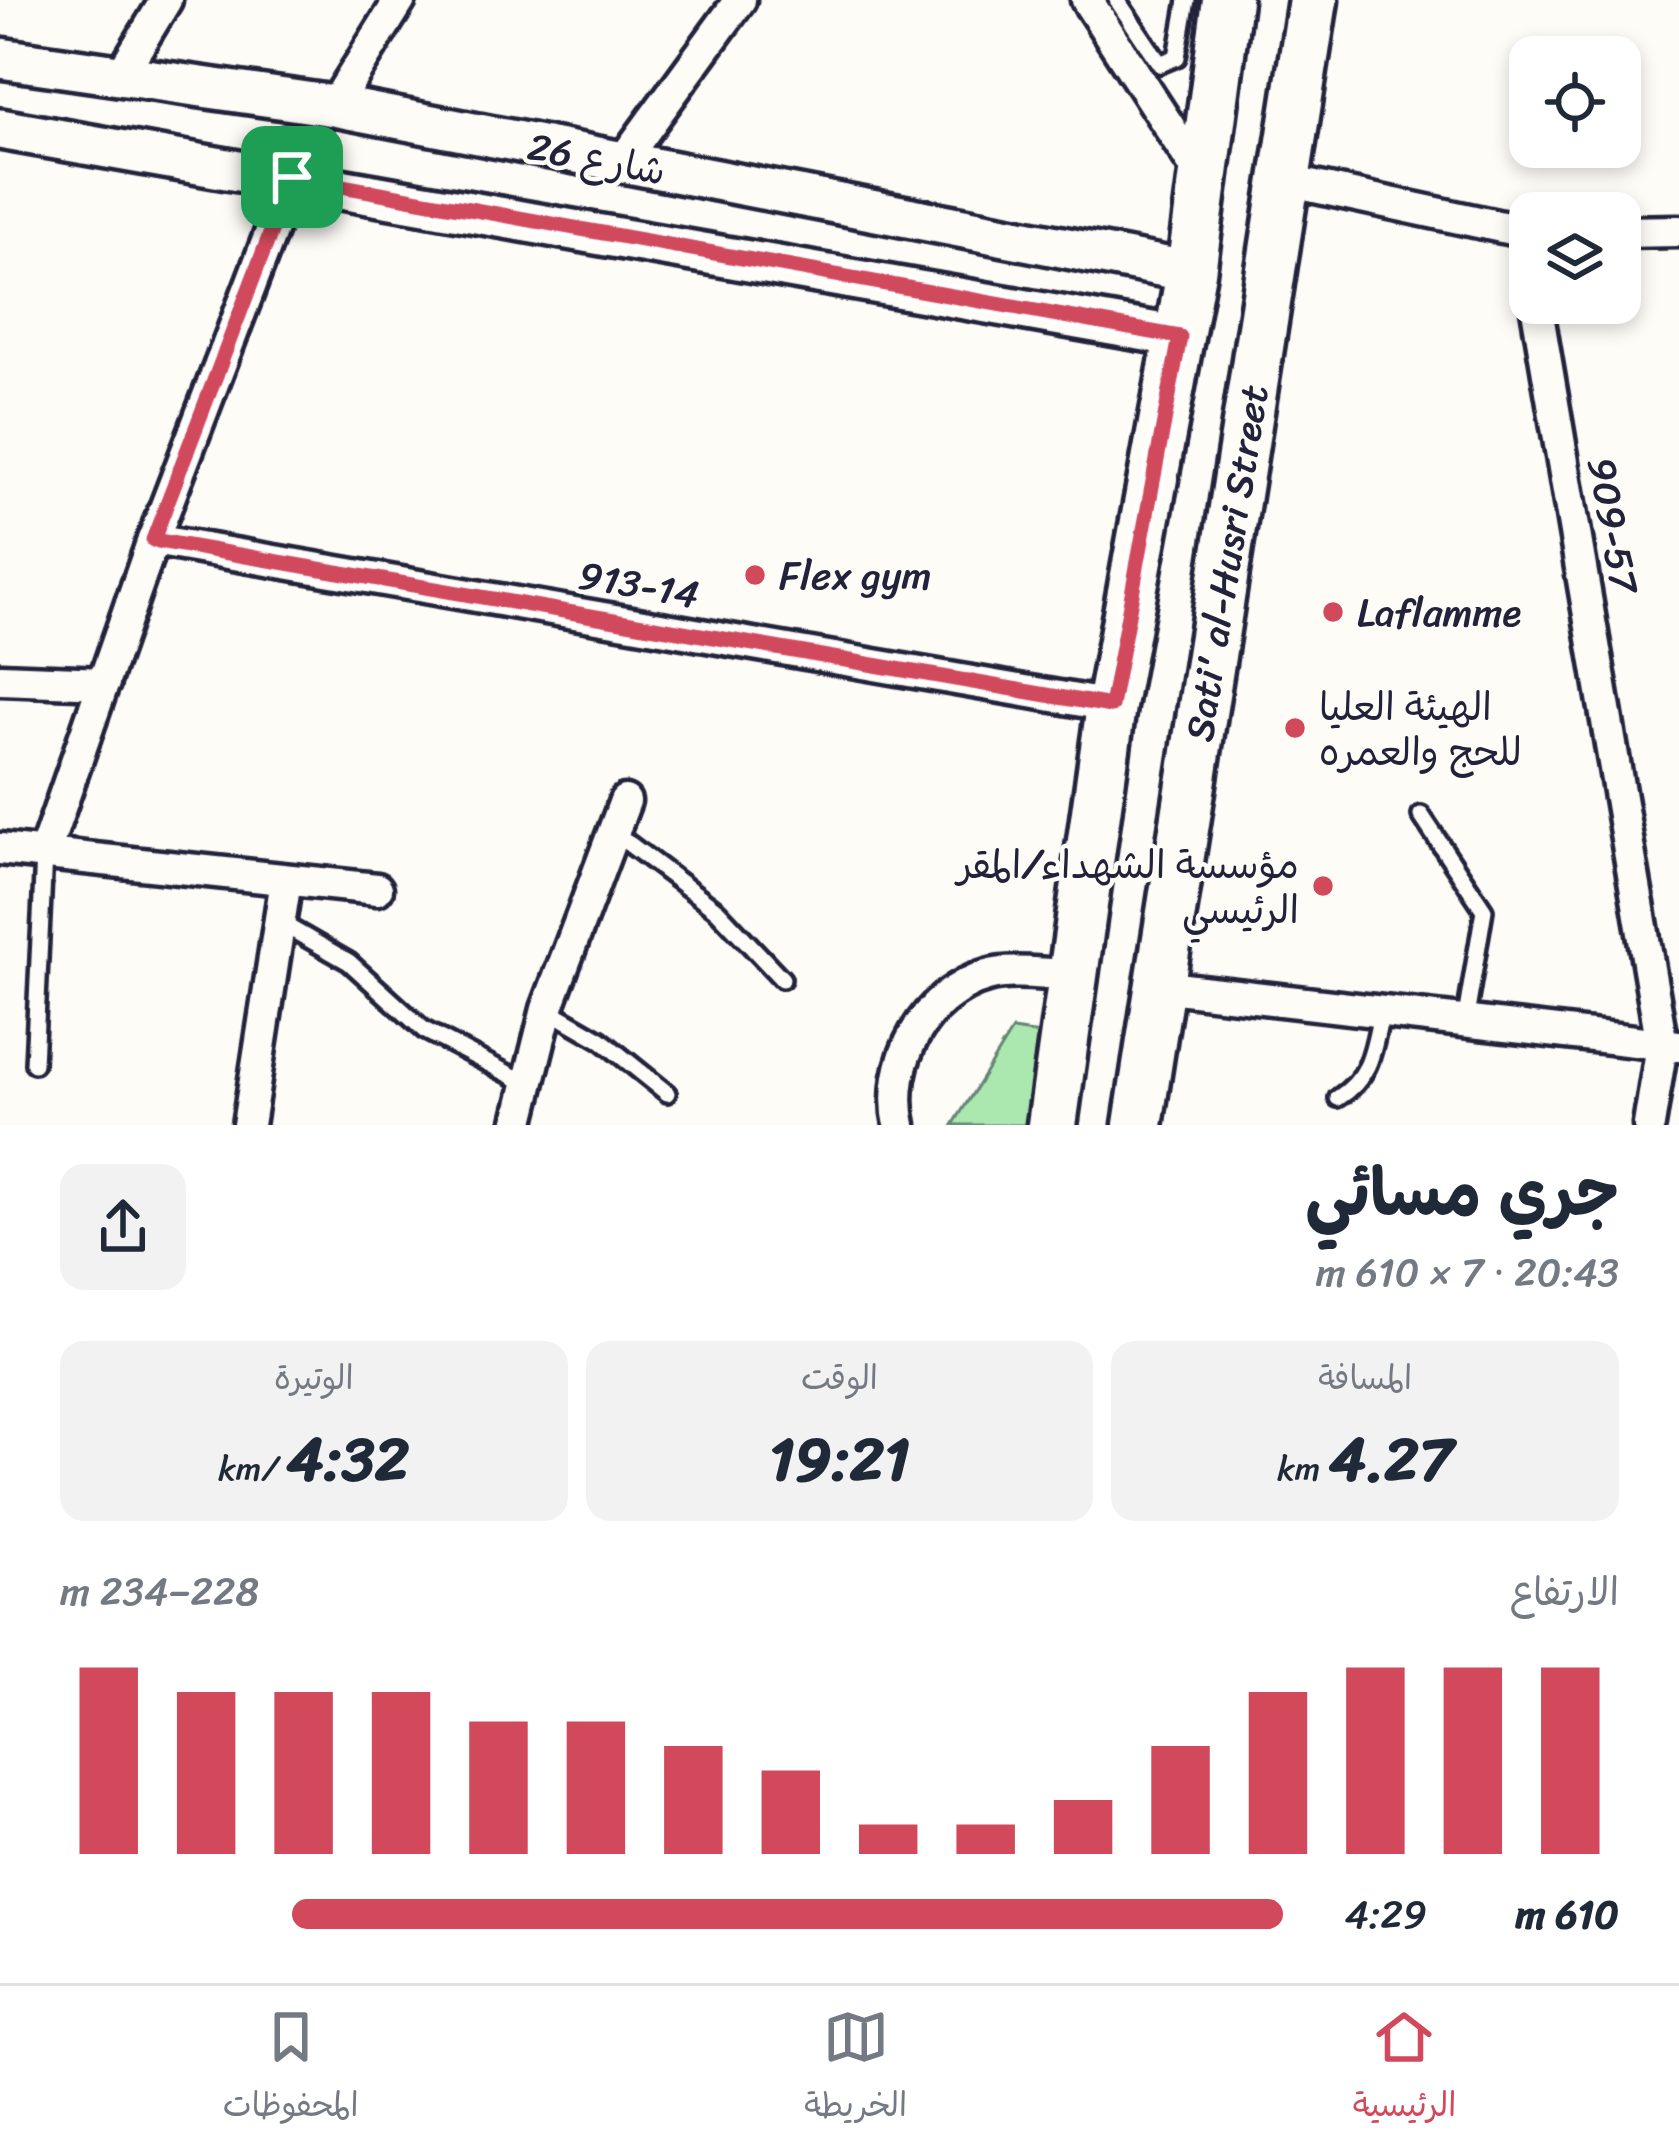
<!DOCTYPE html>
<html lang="ar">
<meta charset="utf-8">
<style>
body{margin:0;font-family:Sriracha,"Playpen Sans Arabic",sans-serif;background:#f2f2f3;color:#1f2937;direction:rtl;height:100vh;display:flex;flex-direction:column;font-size:45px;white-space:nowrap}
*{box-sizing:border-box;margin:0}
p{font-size:39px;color:#747a83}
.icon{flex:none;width:66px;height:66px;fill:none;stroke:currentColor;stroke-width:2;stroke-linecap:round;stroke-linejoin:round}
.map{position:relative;height:1125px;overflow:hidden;direction:ltr}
.panel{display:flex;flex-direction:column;background:#fff;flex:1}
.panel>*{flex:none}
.fabs{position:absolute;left:1509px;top:36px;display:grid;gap:24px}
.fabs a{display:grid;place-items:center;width:132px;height:132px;border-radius:24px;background:#fff;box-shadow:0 6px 18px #0003;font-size:60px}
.pin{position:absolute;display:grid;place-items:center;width:102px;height:102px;color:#fff;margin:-51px;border-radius:24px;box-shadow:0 6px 18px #0006}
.round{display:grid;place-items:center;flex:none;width:126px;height:126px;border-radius:24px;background:#f2f2f3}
.summary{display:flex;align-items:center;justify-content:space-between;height:204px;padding:0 60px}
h1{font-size:66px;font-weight:700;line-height:90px}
.metrics{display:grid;grid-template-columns:repeat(3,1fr);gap:18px;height:204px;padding:12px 60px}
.metrics div{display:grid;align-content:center;border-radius:24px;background:#f2f2f3;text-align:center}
.metrics b{font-size:60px;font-weight:700}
.metrics small{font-size:33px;font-weight:400}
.metrics p{font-size:33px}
.chart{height:336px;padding:24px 60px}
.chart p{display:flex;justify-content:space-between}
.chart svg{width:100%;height:216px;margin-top:12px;stroke:#d1495b;stroke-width:6}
ul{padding:0 60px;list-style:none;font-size:39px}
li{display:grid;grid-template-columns:192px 144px 1fr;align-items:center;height:90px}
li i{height:30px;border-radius:15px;background:#d1495b}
.dock{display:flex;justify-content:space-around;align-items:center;height:168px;border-top:3px solid #e0e1e3;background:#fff;font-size:33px;color:#747a83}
.dock a{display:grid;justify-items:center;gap:6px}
.dock .current{color:#d1495b}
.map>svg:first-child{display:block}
.green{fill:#aae8af;stroke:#668575;stroke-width:3}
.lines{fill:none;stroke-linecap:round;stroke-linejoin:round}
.service-casing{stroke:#22223b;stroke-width:24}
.minor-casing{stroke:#22223b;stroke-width:39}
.tertiary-casing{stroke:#22223b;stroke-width:48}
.primary-casing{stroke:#22223b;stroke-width:57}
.service{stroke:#fdfcf7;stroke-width:15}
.minor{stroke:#fdfcf7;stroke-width:30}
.tertiary{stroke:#fdfcf7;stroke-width:39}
.primary{stroke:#fdfcf7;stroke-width:48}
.route-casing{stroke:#fff;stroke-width:24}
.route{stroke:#d1495b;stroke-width:15}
.poi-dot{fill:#d1495b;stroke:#fdfcf7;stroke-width:4.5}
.labels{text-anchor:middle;stroke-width:9;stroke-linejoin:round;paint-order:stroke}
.street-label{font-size:39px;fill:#22223b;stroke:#fdfcf7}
.poi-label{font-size:39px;fill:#22223b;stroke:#fdfcf7;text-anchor:start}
</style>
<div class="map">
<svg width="1679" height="1125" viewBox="0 0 1679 1125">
<rect width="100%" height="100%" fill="#fdfcf7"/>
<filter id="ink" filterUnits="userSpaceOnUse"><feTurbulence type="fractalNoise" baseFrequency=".00833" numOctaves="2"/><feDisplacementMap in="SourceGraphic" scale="24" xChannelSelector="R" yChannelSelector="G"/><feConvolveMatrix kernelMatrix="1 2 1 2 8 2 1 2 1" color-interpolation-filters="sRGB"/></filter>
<g filter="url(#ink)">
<path class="green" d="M1012,1030l29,4 -15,91h-73z"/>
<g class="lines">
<defs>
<g id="service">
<path d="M1117,0l43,64 17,-7 10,-57"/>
<path d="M1421,815l63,95 -19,113"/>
<path d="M616,834l101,76 65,69"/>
<path d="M279,922l70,40 75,68 104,54"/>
<path d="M547,1009l54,31 66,53"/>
<path d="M34,1064l10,-210"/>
<path d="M1338,1098c33,-21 35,-47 43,-84"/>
</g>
<g id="minor">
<path d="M1087,0l116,179"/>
<path d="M120,76l46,-76"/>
<path d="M334,106l66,-106"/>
<path d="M621,163l119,-163"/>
<path d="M1287,181l243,52"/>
<path d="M1620,232l59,-1"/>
<path d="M1524,233l6,33"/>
<path d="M1536,303l126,742 -13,80"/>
<path d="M153,540l958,166"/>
<path d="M0,679l104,4"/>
<path d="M0,849l377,40"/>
<path d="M44,854l109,-314 139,-363"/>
<path d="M1159,986l519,60"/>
<path d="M248,1125l38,-245"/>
<path d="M518,1125l29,-116 78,-208"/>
<path d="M900,1125c-14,-62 25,-132 87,-149 25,-7 59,-1 86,-1"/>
</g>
<g id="tertiary">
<path d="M0,58l334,48 857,166"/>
<path d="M0,129l1180,208"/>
</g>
<g id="primary">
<path d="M1052,1125l59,-419 80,-434 36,-272"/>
<path d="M1138,1125l175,-1125"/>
</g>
</defs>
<use href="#service" class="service-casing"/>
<use href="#minor" class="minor-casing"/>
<use href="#tertiary" class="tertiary-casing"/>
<use href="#primary" class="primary-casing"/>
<use href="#service" class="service"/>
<use href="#minor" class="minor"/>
<use href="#tertiary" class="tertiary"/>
<use href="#primary" class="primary"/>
</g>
</g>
<g class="lines" filter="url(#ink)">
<defs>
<path id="route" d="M292,177l888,160 -69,369 -958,-166z"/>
</defs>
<use href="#route" class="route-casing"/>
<use href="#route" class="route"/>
</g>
<g class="poi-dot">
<circle cx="755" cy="575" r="12"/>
<circle cx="1333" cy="612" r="12"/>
<circle cx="1295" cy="728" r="12"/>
<circle cx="1323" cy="886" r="12"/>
</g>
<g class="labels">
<g class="street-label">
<text transform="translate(597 158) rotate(11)" y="14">شارع 26</text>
<text transform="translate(1614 525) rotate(80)" y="14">909-57</text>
<text transform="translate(1226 563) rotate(-81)" y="14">Sati' al-Husri Street</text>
<text transform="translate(639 584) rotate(10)" y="14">913-14</text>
</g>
<g class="poi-label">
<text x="779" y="589">Flex gym</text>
<text x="1357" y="626">Laflamme</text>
<text x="1319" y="720">الهيئة العليا<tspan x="1319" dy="45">للحج والعمره</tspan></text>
<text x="1299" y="878" text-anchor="end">مؤسسة الشهداء/المقر<tspan x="1299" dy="45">الرئيسي</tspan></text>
</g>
</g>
</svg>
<div class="fabs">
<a><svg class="icon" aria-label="locate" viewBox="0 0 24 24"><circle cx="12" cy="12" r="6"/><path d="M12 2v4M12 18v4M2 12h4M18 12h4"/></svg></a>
<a><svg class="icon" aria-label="layers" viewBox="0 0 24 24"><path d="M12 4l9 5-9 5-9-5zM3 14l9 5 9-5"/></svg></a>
</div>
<div class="pin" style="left:292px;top:177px;background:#1e9e55"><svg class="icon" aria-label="arrive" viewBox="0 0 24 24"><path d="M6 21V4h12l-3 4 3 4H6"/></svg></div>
</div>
<section class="panel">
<div class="summary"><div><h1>جري مسائي</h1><p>20:43 · 7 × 610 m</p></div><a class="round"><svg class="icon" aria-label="share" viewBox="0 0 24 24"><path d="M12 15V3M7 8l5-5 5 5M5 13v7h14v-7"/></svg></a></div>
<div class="metrics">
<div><p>المسافة</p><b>4.27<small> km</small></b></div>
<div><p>الوقت</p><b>19:21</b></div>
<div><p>الوتيرة</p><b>4:32<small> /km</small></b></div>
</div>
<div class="chart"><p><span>الارتفاع</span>228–234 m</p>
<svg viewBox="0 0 160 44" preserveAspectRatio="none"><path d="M5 44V6M15 44V11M25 44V11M35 44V11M45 44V17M55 44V17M65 44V22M75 44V27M85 44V38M95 44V38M105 44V33M115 44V22M125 44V11M135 44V6M145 44V6M155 44V6"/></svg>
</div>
<ul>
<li><b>610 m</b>4:29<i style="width:81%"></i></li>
</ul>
</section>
<nav class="dock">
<a class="current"><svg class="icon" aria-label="home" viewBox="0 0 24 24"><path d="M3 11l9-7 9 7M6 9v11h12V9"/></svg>الرئيسية</a>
<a><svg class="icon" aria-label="map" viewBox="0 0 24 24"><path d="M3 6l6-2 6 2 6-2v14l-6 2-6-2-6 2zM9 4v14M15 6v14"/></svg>الخريطة</a>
<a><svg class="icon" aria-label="saved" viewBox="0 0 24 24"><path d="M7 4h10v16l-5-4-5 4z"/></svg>المحفوظات</a>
</nav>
